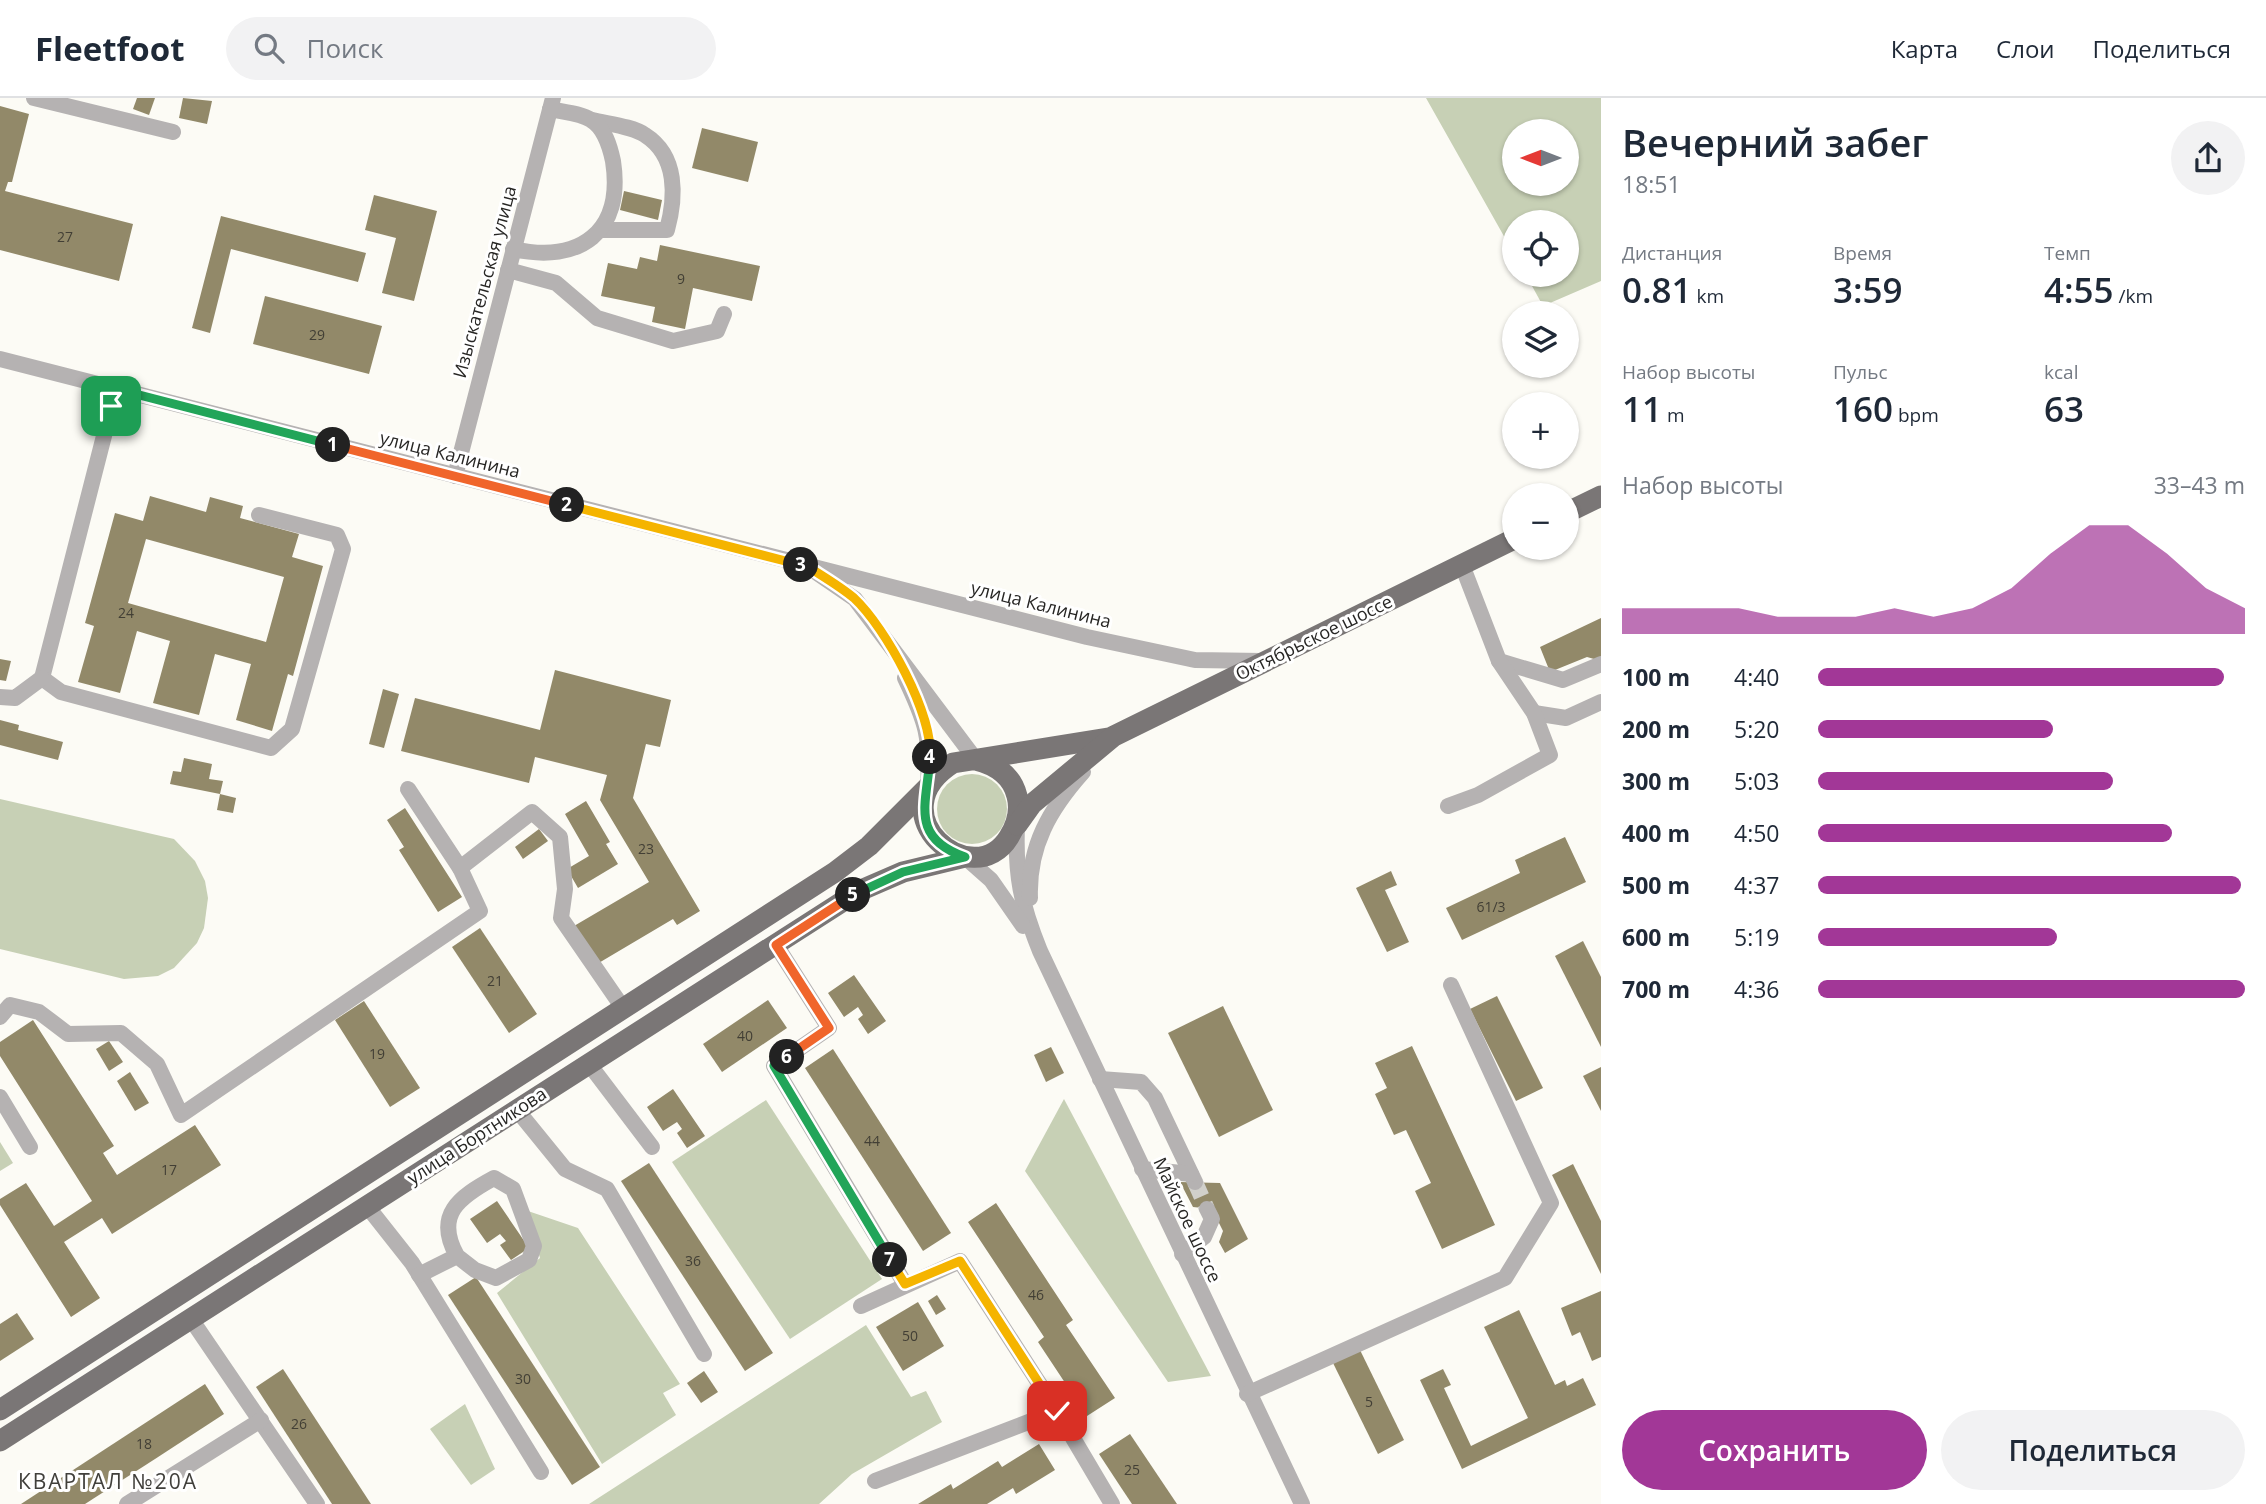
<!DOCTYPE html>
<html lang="ru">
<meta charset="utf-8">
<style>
body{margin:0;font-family:"Open Sans",sans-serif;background:#f2f2f3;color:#1f2937;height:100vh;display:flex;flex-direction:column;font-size:26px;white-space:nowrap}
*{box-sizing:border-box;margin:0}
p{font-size:23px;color:#747a83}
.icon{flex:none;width:38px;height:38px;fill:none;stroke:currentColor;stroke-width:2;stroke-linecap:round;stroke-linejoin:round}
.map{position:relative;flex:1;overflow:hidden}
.drawer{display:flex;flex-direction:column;background:#fff;width:665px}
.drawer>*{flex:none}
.needle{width:46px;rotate:270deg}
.fabs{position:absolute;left:1502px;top:21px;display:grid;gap:14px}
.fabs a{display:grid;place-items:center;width:77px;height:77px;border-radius:50%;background:#fff;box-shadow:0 2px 5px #0004;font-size:35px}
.pin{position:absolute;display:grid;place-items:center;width:60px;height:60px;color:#fff;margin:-30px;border-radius:14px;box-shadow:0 4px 10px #0006}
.km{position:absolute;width:35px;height:35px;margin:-18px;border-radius:50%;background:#222;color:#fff;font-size:19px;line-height:35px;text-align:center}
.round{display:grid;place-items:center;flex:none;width:74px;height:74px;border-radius:37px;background:#f2f2f3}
.headline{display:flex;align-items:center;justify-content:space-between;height:119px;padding:0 21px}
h1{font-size:38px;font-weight:600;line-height:52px}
.figures{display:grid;grid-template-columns:repeat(3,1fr);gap:10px;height:119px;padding:7px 21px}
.figures div{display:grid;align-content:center}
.figures b{font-size:35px;font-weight:600}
.figures small{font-size:19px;font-weight:400}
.figures p{font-size:19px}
.chart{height:196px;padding:14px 21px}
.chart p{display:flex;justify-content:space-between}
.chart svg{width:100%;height:126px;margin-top:7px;fill:#a23797;opacity:.7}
.button{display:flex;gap:14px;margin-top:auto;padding:14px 21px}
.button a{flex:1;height:80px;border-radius:42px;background:#a23797;color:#fff;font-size:28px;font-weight:600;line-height:80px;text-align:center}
.button a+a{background:#f2f2f3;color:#1f2937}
ul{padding:0 21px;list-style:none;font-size:23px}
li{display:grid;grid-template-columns:112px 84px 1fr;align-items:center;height:52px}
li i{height:18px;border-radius:9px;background:#a23797}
header{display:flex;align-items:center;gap:42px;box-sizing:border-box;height:98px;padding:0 35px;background:#fff;border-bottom:2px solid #e0e1e3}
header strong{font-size:33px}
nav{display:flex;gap:38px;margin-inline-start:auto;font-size:24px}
.search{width:490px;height:63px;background:#f2f2f3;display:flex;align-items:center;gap:18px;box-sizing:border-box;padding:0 24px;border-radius:38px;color:#747a83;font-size:26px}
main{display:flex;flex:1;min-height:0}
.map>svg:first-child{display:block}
.green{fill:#c7d0b5;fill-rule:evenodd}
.building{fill:#928969;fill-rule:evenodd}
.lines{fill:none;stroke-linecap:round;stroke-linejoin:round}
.minor-tunnel{stroke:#d1d0cb;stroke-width:16;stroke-dasharray:16 8;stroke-linecap:butt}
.minor{stroke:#b5b2b2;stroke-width:16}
.major{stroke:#7a7676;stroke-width:21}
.split-1-casing{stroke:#fff;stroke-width:14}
.split-2-casing{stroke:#fff;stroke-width:14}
.split-3-casing{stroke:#fff;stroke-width:14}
.split-4-casing{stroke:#fff;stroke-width:14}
.split-5-casing{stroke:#fff;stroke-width:14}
.split-6-casing{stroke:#fff;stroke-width:14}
.split-7-casing{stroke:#fff;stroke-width:14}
.split-8-casing{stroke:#fff;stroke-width:14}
.split-1{stroke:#22a559;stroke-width:9}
.split-2{stroke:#f0652b;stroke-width:9}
.split-3{stroke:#f5b400;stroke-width:9}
.split-4{stroke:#f5b400;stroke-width:9}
.split-5{stroke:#22a559;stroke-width:9}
.split-6{stroke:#f0652b;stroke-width:9}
.split-7{stroke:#22a559;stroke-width:9}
.split-8{stroke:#f5b400;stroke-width:9}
.labels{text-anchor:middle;stroke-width:6;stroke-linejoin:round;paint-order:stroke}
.number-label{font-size:14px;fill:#423f35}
.street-label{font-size:18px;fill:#272624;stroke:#fff}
.quarter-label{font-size:21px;letter-spacing:2px;fill:#41403c;stroke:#fff}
</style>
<header>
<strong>Fleetfoot</strong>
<div class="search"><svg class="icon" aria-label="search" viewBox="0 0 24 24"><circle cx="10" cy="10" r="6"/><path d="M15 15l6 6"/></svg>Поиск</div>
<nav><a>Карта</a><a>Слои</a><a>Поделиться</a></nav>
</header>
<main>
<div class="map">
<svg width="1601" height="1406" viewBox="0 0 1601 1406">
<rect width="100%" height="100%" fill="#fcfbf5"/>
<g class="green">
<path d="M1426,0h175v183l-58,25 -17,-31h40v-53h-52v32zM1514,33h52v53h-52z"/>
<circle cx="972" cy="711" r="35"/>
<path d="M0,701l174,40 21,22 10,20 3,17 -4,30 -7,15 -23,25 -16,8 -34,3 -124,-30z"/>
<path d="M1064,1001l147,277 -43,6 -143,-211z"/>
<path d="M766,1002l116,179 -92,60 -118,-177z"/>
<path d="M0,1044l13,21 -13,8z"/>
<path d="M525,1112l53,18 102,156 -17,9 13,22 -74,49 -105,-171 43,-35z"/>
<path d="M866,1227l45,72 15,-6 16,31 -90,52 -33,30h-230z"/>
<path d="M465,1306l30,65 -24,16 -41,-56z"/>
</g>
<g class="building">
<path d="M137,0h18l-6,17 -16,-6z"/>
<path d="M183,0l29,3 -5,23 -28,-6z"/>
<path d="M0,8l29,8 -17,68h-4l-3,9 128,33 -14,57 -119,-31z"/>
<path d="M702,30l56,14 -10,40 -56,-14z"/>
<path d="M624,93l38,9 -4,20 -38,-10z"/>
<path d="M374,97l63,16 -23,90 -32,-8 14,-55 -31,-8z"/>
<path d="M221,118l145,37 -8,29 -127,-33 -21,84 -18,-5z"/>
<path d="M660,147l100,21 -8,35 -59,-13 -8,41 -33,-7 3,-15 -54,-11 7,-33 29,6 3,-12 17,4z"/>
<path d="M265,198l117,30 -13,48 -116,-30z"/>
<path d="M150,398l56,16 4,-15 33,9 -3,12 59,16 -7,23 31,9 -30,110 -5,-2 -16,57 -36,-11 15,-56 -36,-10 -16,61 -46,-12 17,-62 -33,-10 -17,62 -42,-11 16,-56 -9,-3 30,-110 28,8zM146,441l138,38 -18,65 -138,-39z"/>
<path d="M1601,520v43l-14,-4 -37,15 -10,-25z"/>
<path d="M0,561l11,2 -5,20 -6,-1z"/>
<path d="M555,572l116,30 -11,47 -14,-3 -13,54 67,113 -23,14 -4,-6 -76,45 -23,-38 75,-44 -49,-82 7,-25 -72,-18 -6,26 -128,-32 14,-53 125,32z"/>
<path d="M383,591l16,5 -15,54 -15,-4z"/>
<path d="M0,622l19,5 -1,5 45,12 -5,18 -58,-15z"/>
<path d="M184,660l28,6 -3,15 14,2 -3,13 -50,-10 3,-13 8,1z"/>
<path d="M220,696l16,4 -3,15 -16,-3z"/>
<path d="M586,703l24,41 -4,2 12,20 -40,24 -11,-19 22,-13 -24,-42z"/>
<path d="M405,710l57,89 -24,15 -39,-62 5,-3 -17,-27z"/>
<path d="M539,731l9,12 -25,18 -8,-12z"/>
<path d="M1565,739l21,45 -124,58 -16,-32 74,-35 -5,-13z"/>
<path d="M1391,773l6,14 -12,5 24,52 -22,10 -31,-64z"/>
<path d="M480,830l57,86 -28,19 -57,-86z"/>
<path d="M1583,843l18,36v70l-46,-91z"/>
<path d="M854,877l32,46 -18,13 -10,-15 5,-4 -5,-8 -14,10 -16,-24z"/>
<path d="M1497,898l46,92 -27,13 -46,-92z"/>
<path d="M768,902l19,28 -65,44 -19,-28z"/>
<path d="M364,903l56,87 -30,19 -55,-87z"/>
<path d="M1223,908l50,104 -54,27 -51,-104z"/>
<path d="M33,922l81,126 -11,7 14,22 78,-50 26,40 -109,69 -10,-16 -38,24 36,56 -29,19 -71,-112v-6l26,-16 28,43 38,-25 -92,-145v-14z"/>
<path d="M109,943l14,21 -14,9 -13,-22z"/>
<path d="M1412,948l83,179 -53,24 -27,-58 16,-8 -25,-53 -12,5 -19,-41 12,-6 -12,-25z"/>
<path d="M1051,949l13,26 -18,9 -12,-27z"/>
<path d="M833,951l118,184 -28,18 -118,-183z"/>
<path d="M1601,969v44l-18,-35z"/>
<path d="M130,974l19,31 -14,8 -18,-30z"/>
<path d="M673,991l32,47 -18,12 -10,-15 5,-4 -5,-7 -14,9 -16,-24z"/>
<path d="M649,1065l124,190 -28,18 -124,-190z"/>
<path d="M1573,1066l28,57v53l-49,-99z"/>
<path d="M1180,1084l40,1 28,56 -23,14 -6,-11 4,-11 -11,-22 -19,-2z"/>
<path d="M497,1103l32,47 -18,12 -11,-15 6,-4 -6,-7 -13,9 -17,-24z"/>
<path d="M996,1105l77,117 -7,5 49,73 -28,18 -49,-74 6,-5 -76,-115z"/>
<path d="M476,1179l124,190 -28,18 -124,-190z"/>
<path d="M1601,1193v66l-9,4 -12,-29 -8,4 -11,-28z"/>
<path d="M937,1197l9,14 -10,6 -8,-14z"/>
<path d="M918,1204l26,44 -41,25 -27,-44z"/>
<path d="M1519,1212l36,75 10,-5 2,6 16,-8 13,27 -134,64 -42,-89 23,-11 8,16 -7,3 27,58 57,-28 -44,-91z"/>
<path d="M17,1215l17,26 -34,22v-37z"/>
<path d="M1360,1252l44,90 -26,14 -45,-91z"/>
<path d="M283,1271l88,135h-39l-76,-117z"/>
<path d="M704,1273l14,21 -17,11 -14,-20z"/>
<path d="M205,1286l19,30 -69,45 -70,45h-64z"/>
<path d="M1130,1336l47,70h-45l-12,-18 -21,-32z"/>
<path d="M1039,1346l16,26 -39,24 -3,-6 -26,16h-69l33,-20 2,5 45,-28 4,6z"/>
</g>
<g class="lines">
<path class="minor-tunnel" d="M1195,1084l12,27"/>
<g class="minor">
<path d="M34,0l139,34"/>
<path d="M592,22c16,4 40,6 53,15 33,21 31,62 22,95h-66"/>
<path d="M513,151c67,15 111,-17 100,-88 -3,-14 -8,-33 -22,-41 -10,-7 -29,-8 -41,-11"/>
<path d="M508,172l48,13 41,35 76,23 44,-10 7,-17"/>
<path d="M0,261l1087,278 108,23 67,1"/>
<path d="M116,291l-74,289 19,14 210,56 21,-19 51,-180 -6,-14 -78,-20"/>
<path d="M455,378l98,-378"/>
<path d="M817,475l38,26 121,161"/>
<path d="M1499,563l64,19 38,-16"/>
<path d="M905,580c21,44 26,59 23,109"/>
<path d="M0,599l15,1 27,-20"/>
<path d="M1534,615l32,5 35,-16"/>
<path d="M408,691l52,79"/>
<path d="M1448,708l30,-11 72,-40 -16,-42 -35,-52 -37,-96"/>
<path d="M1017,727c-2,51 4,79 23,126l262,553"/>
<path d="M965,759l26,23 32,46"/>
<path d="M1030,800c-2,-52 20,-89 53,-126"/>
<path d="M776,847l53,83 -55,38 131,218"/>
<path d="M0,919l10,-12 29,7 29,22 53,-1 36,31 24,51 299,-204 -20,-43 72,-56 28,25 5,52 -4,29 62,90"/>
<path d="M589,966l63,83"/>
<path d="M1100,981l41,3 14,16 40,84"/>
<path d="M0,999l30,50"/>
<path d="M517,1012l48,59 42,20 97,165"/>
<path d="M1142,1071l49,5"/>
<path d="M367,1108l45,57 129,209"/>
<path d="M1182,1156l22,-17 8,-18 -5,-10"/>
<path d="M419,1177l38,-19 18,14 21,8 33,-18 5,-14 -21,-57 -19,-11c-35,19 -60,37 -37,78"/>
<path d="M861,1208l99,-45 97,150 55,93"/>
<path d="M191,1221l126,185"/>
<path d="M1247,1296l258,-116 46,-75 -100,-218"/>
<path d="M875,1383l182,-70"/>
<path d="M127,1406l134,-84"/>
</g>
<g class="major">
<path d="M1566,415l35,-17"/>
<path d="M976,662c20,5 36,15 41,36 4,15 0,28 -8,41 -36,59 -135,-24 -56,-74l155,-25"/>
<path d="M1017,727l15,-21 82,-68 400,-197"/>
<path d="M0,1312l835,-538 34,-26 59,-59"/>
<path d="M0,1343l859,-550 44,-19 62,-15"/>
</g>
</g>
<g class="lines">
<defs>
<path id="split-1" d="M111,308l5,-17 217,56"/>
<path id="split-2" d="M333,347l234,60"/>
<path id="split-3" d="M567,407l234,60"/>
<path id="split-4" d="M801,467l9,3c14,9 31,19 44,30 32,30 79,116 76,159"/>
<path id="split-5" d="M853,797l50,-23 62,-15c-56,-20 -38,-53 -35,-100"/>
<path id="split-6" d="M787,959l42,-29 -53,-83 77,-50"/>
<path id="split-7" d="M787,959l-13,9 116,194"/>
<path id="split-8" d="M890,1162l15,24 55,-23 97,150"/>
</defs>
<use href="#split-1" class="split-1-casing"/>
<use href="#split-2" class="split-2-casing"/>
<use href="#split-3" class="split-3-casing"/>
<use href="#split-4" class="split-4-casing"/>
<use href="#split-5" class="split-5-casing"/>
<use href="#split-6" class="split-6-casing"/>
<use href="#split-7" class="split-7-casing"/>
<use href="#split-8" class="split-8-casing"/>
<use href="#split-1" class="split-1"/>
<use href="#split-2" class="split-2"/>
<use href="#split-3" class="split-3"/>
<use href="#split-4" class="split-4"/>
<use href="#split-5" class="split-5"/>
<use href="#split-6" class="split-6"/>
<use href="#split-7" class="split-7"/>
<use href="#split-8" class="split-8"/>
</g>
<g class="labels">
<g class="number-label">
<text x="65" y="144">27</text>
<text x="681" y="186">9</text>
<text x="317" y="242">29</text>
<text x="126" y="520">24</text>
<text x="646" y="756">23</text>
<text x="1491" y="814">61/3</text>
<text x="495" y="888">21</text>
<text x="745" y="943">40</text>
<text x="377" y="961">19</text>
<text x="872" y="1048">44</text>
<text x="169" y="1077">17</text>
<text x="693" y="1168">36</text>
<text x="1036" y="1202">46</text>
<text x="910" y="1243">50</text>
<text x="523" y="1286">30</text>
<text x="1369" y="1309">5</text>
<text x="299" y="1331">26</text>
<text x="144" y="1351">18</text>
<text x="1132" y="1377">25</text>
</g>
<g class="street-label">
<text transform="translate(485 184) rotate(-75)" y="6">Изыскательская улица</text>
<text transform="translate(450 357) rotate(14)" y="6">улица Калинина</text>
<text transform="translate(1041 507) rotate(14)" y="6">улица Калинина</text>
<text transform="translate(1314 540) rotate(-26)" y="6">Октябрьское шоссе</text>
<text transform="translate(477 1038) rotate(-33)" y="6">улица Бортникова</text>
<text transform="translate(1187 1122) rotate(65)" y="6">Майское шоссе</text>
</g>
<g class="quarter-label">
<text x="108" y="1391">КВАРТАЛ №20А</text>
</g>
</g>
</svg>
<div class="fabs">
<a><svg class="needle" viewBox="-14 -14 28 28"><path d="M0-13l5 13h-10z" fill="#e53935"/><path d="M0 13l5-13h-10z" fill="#747a83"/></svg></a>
<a><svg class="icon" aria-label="locate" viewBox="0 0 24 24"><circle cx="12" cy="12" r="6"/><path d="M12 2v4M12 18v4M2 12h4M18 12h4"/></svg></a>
<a><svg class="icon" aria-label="layers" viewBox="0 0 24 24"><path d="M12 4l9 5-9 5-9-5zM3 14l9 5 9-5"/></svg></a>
<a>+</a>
<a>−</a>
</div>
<div class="pin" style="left:111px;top:308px;background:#1e9e55"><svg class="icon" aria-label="arrive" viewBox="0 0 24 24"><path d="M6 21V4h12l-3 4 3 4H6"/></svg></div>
<div class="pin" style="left:1057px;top:1313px;background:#d93025"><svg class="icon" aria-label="check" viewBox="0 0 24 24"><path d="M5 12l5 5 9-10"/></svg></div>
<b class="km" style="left:333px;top:347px">1</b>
<b class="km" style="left:567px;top:407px">2</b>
<b class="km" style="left:801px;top:467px">3</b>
<b class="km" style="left:930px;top:659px">4</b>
<b class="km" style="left:853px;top:797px">5</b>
<b class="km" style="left:787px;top:959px">6</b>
<b class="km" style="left:890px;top:1162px">7</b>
</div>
<section class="drawer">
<div class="headline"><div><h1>Вечерний забег</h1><p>18:51</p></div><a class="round"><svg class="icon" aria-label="share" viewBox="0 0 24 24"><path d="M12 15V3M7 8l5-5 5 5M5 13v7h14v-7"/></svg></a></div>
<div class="figures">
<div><p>Дистанция</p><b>0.81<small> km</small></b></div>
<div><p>Время</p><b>3:59</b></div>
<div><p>Темп</p><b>4:55<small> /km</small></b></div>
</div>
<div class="figures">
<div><p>Набор высоты</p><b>11<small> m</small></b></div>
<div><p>Пульс</p><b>160<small> bpm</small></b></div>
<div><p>kcal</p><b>63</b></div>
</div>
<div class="chart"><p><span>Набор высоты</span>33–43 m</p>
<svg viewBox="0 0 160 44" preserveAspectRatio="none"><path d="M0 44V35L10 35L20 35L30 35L40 38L50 38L60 38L70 35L80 38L90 35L100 28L110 16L120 6L130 6L140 16L150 28L160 35V44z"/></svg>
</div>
<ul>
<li><b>100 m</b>4:40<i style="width:95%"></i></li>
<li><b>200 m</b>5:20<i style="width:55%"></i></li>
<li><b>300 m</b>5:03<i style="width:69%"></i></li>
<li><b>400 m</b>4:50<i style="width:83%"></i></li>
<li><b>500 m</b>4:37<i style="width:99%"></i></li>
<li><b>600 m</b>5:19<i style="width:56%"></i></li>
<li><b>700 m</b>4:36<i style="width:100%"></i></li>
</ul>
<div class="button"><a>Сохранить</a><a>Поделиться</a></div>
</section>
</main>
